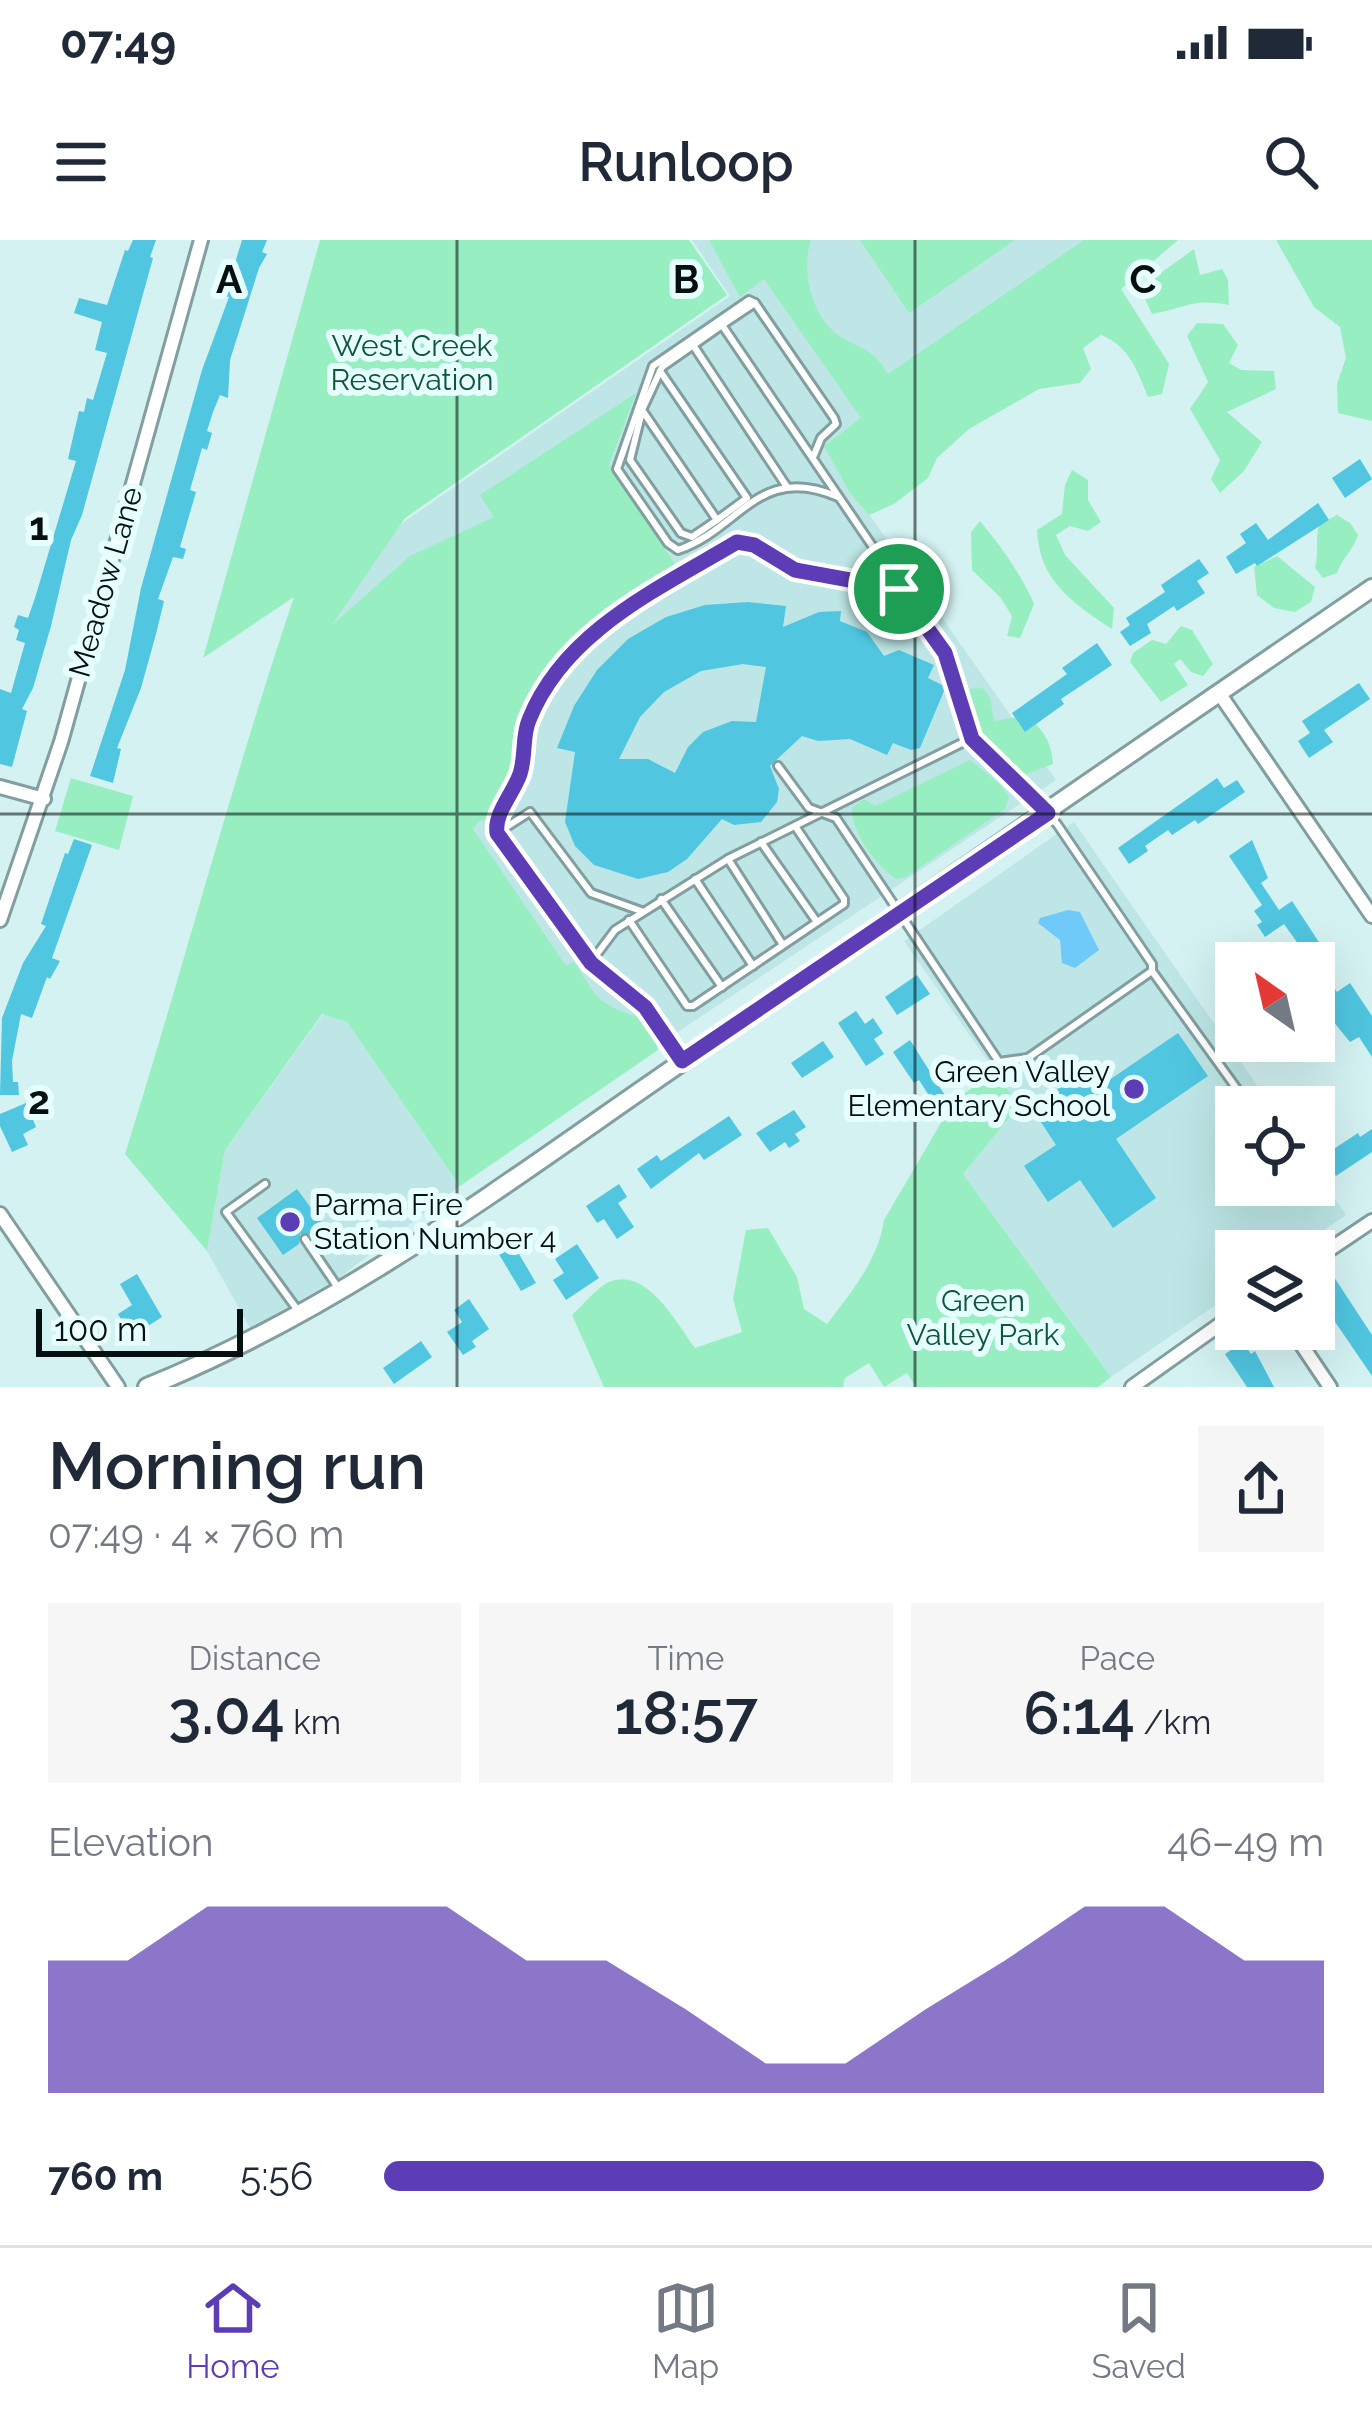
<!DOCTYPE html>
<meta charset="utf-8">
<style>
body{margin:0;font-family:Raleway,sans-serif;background:#f6f6f7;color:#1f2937;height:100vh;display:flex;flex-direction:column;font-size:45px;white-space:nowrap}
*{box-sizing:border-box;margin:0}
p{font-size:39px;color:#747a83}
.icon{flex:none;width:66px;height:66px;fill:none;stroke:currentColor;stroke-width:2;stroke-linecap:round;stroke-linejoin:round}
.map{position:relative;height:1147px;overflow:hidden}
.side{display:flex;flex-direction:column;background:#fff;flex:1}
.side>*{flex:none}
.needle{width:78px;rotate:326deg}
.controls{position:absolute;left:1215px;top:702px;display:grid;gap:24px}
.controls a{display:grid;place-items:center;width:120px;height:120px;border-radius:0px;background:#fff;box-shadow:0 12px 48px #0002;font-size:60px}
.scale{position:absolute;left:36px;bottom:30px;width:207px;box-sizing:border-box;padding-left:12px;border:6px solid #061010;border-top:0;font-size:33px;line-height:42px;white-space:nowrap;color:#061010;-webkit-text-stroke:9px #e6fefe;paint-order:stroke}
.pin{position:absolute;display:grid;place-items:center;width:102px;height:102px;color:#fff;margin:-51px;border:6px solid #fff;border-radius:50%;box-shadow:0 3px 12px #0007}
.round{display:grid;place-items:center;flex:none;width:126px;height:126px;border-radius:0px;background:#f6f6f7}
.head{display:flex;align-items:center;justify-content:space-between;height:204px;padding:0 48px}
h1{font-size:66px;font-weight:600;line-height:90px}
.metrics{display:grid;grid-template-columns:repeat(3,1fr);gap:18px;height:204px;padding:12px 48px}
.metrics div{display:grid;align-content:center;border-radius:0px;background:#f6f6f7;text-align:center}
.metrics b{font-size:60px;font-weight:600}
.metrics small{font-size:33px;font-weight:400}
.metrics p{font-size:33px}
.chart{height:336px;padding:24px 48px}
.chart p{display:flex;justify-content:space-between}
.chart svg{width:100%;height:216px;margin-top:12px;fill:#5c3db5;opacity:.7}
ul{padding:0 48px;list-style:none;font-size:39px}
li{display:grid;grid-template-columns:192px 144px 1fr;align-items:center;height:90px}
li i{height:30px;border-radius:15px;background:#5c3db5}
.status{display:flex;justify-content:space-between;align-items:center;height:84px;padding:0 60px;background:#fff;direction:ltr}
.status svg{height:33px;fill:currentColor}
header{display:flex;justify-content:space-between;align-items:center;height:156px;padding:0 48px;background:#fff;font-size:54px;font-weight:600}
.tab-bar{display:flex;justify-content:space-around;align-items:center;height:168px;border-top:3px solid #e0e1e3;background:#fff;font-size:33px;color:#747a83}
.tab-bar a{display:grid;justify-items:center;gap:6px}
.tab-bar .on{color:#5c3db5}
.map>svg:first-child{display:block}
.built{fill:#bee6e6}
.green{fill:#97efc1}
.water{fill:#6fcafa}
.building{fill:#50c6e1;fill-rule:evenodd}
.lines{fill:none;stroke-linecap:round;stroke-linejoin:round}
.lane-casing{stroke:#829e9e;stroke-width:12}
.street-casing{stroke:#829e9e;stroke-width:18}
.secondary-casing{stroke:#829e9e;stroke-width:22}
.lane{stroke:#fff;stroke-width:6}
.street{stroke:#fff;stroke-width:12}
.secondary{stroke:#fff;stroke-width:16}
.route-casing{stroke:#fff;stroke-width:24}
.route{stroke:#5c3db5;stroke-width:15}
.grid{fill:none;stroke:#061010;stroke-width:3;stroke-opacity:0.55}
.poi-dot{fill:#5c3db5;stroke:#e6fefe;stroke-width:4.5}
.labels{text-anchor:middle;stroke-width:12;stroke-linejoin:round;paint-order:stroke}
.park-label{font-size:30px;fill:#0d5638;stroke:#e6fefe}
.street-label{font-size:30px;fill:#061010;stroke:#e6fefe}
.poi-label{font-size:30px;fill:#061010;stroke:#e6fefe;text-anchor:end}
.grid-label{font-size:39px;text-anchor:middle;font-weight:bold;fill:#061010;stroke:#e6fefe;stroke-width:12;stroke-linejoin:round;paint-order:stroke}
</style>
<div class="status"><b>07:49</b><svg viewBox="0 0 49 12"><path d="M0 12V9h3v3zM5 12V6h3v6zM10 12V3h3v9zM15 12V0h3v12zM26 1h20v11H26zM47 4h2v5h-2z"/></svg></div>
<header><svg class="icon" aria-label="menu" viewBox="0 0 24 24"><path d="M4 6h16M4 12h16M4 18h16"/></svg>Runloop<svg class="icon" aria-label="search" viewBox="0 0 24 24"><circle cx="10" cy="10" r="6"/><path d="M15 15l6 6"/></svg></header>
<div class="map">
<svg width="1372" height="1147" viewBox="0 0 1372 1147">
<rect width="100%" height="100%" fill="#d4f2f2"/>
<g class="built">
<path d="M692,0h451l-274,274 187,266 -560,373 -227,-435 129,-192 332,-230z"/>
<path d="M1074,582l198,285h-36v78h78v-17l32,47 -52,36h-58v40l-125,86 -148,-203 56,-68 -115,-165z"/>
<path d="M323,774l24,8 113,164 -121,92 -89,50 -43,-77 18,-101z"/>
</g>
<g class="green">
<path d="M320,0h369l38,55 -322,223 -73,107 78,-69 84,-39 -14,-22 156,-102 -27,72 68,102 -108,76 -26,35 -21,39 -9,61 -26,42 -8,1 -6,8 93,137 8,-4c9,12 18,32 30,40 24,18 54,9 54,48l-198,136 -113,-164 -25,-8 -97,136 -18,101 -82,-97c58,-185 107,-373 169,-557l-91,61z"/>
<path d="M709,0h102c-10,31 0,75 27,95 25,16 34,12 50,39l196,-134h94l-57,49 48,75 -7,30 -14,3c-11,-27 -19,-51 -47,-62l-18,13 8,21 -11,14 -41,6 -70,40 -32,29 -9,20 -34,26 -25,11 -19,-22 -26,-47 37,-28 -97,-139 -24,18z"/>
<path d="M860,0h155l-106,73z"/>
<path d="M1276,0h96v181l-34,-8 -1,-29 9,-26 -6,-31 -26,-20z"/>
<path d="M1194,9l6,26 22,-6 6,11 1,25c-39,-7 -41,3 -77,9l-12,-26z"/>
<path d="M1197,83l26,1 15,21 -9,18 12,7 33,1 2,18 -49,23 35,30 -18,29 -24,22 -9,-14 9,-19 -30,-51 18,-27 -21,-46z"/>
<path d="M1072,230l16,10v20l13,22 -13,9 -18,-5 -14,9 9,20 49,53 -2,21c-40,-26 -73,-49 -75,-99l25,-16 3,-29z"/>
<path d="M1337,275l13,8 8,12c-5,16 -16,23 -21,38l-14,5 -8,-10c4,-16 0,-29 4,-43z"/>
<path d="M980,281c21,25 41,53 54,83l-14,34 -13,-2 5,-20 -12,-19 -28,-27 -1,-38z"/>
<path d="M1277,316l38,31 -4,15 -16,10 -21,-4 -17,-13 -3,-28z"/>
<path d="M1181,386l11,4 21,34 -10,12 -12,-4 -11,-13 -6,5 14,21 -27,17 -31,-40 3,-9 19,-13 14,4z"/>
<path d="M983,448l7,10 4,23 33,-6c16,15 25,27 26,49l-34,13c-24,-28 -57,-48 -49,-88z"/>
<path d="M970,520l30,24 9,13 -4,12 -99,68 -10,2c-21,-16 -44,-44 -44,-71l12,-9 11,7z"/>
<path d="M71,538l62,18 -14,54 -64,-19z"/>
<path d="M996,833l23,33 -56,68 148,203 -13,10h-182l-9,-14 -23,14 -15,-24 -24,15 -2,9h-239l-32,-72c10,-9 24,-27 37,-33 38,-16 68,42 86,66l47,-16 -9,-33 13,-69 22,-2 29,49 7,32 23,15c24,-32 51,-63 57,-104l71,-121z"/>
</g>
<path class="water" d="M1068,670l12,2 19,38 -24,18 -13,-5 -2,-23 -22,-17 2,-5z"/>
<g class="building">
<path d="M133,0h23l-6,17 3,1 -71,257 -11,25 -20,86 -18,62 -11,21 5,2 -15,56 -12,-3v-75l11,4 14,-50 -9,-3 3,-10 -5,-3 4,-12 10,3 7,-20 41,-137 -8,-2 11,-48 5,1 3,-14 6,2 14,-47 -12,-3 7,-28 -28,-9 5,-15 28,7 18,-55 3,1z"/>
<path d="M242,0h25l-5,12 5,2 -8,14 -29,92 -2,38 -8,-3 -7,17 -6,19 5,2 -5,17 -5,-2 -12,42 6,2 -16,55 6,2 -3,10 -10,-2 -15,42 6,2 -8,33 -15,54 -24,60 4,1 -8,34 -23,-7 35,-106 16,-82 61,-218 27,-73 -4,-1z"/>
<path d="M1360,219l12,20 -27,19 -13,-20z"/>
<path d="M1318,263l11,17 -72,46 -2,-3 -19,11 -10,-17 20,-14 -6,-9 16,-11 12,17z"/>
<path d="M1199,319l10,14 -12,8 8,12 -28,18 -3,-5 -27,18 4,9 -21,13 -10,-14 10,-7 -4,-7 39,-26 -4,-7z"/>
<path d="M748,362l38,4 -3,21 36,-15 22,-1 -1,10 27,11 17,24 15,-6 35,15 -6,13 14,7 2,6 -24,57 -9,2 -18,-7 -6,12 -37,-16 -32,2 -16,-5 -32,30 9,23 -2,13 -16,20 -27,3 -12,-6 -35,40 -19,13 -30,7 -44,-14 -19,-19 -10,-24 10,-70 -18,-4 17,-42 23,-36 31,-31 38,-22 39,-12zM743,424l23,3 -10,55 -24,-1 -29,11 -15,15 -13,26 -27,-14h-29l21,-42 24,-25 37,-21z"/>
<path d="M1097,403l15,22 -51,34 3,5 -39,28 -13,-19 55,-39 -5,-6z"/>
<path d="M1359,443l11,16 -46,31 9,12 -24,16 -11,-17 12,-8 -8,-12z"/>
<path d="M1217,538l7,10 13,-8 8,12 -47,32 -3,-4 -23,15 -4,-5 -23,16 3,5 -19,13 -11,-16z"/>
<path d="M74,599l18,6 -40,113 8,3 -10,18 -3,-2 -15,41 -11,-4 -9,47 1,21h5l1,13h-19l2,-77 21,-55 23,-37 -5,-2 24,-71 3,1z"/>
<path d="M1252,600l16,38 -7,5 18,27 13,-9 38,58 -11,7 18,26 13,-9 22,33v41l-13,-20 -9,5 -36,-44v-35h-10l-10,-15 5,-3 -15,-21 -19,13 -8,-12 5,-3 -8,-11 8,-6 -33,-49z"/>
<path d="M917,735l13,19 -33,21 -12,-18z"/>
<path d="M856,771l9,13 8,-6 10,15 -9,6 10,15 -18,12 -28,-43z"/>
<path d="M1178,793l30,43 -92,63 40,59 -43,30 -33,-48 -32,22 -24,-36 32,-21 -25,-38 59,-40 12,18z"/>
<path d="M910,800l36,57 -11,8 -16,-25 -5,3 -21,-31z"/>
<path d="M823,801l11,16 -32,21 -11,-15z"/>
<path d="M26,863l10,24 -13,7 5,11 -16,7 -12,-26v-12z"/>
<path d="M794,870l12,17 -11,7 5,7 -11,7 -4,-6 -15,10 -14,-19z"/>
<path d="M729,876l13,19 -38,25 -5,-7 -48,36 -14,-20 20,-14 4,6z"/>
<path d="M1372,889v23l-36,24 -13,-20 35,-23 2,4z"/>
<path d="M619,944l8,13 -9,6 16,24 -17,12 -13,-20 -7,4 -11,-17z"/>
<path d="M297,949l27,37 -13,9 -11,-1 -1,10 -16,11 -26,-37z"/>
<path d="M512,1002l24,41 -15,8 -24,-40z"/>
<path d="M577,1004l22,34 -33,22 -13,-20 11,-7 -9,-14z"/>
<path d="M137,1034l25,43 -22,14 -4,-6 -9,5 -9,-16 14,-9 -12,-21z"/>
<path d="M1334,1037l38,58v41l-58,-85z"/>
<path d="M469,1059l20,30 -17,12 4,6 -13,8 -16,-23 15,-10 -8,-12z"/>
<path d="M421,1101l11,16 -38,27 -11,-16z"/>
<path d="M1243,1102l8,12 4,-3 19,36h-27l-22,-33z"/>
</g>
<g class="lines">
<defs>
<g id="lane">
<path d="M755,63l-33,22 223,328 27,85 85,86 95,140v7l-124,87 -29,4 -163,-244 -27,-10 -31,-42"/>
<path d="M693,105l94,142"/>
<path d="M660,131l87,127 -30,22 -75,-110 20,-43 60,-42"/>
<path d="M642,171l-12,49 51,73 11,4 25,-17"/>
<path d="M814,215l7,-17 15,-14 -2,-6 -79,-115 -6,-3 -96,66 -36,103 51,74 10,7c62,-21 81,-88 160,-53"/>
<path d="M497,593l33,-21 61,81 50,18"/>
<path d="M761,602l56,80"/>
<path d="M728,619l55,86"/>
<path d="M695,639l58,87"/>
<path d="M661,659l61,88"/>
<path d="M629,680l58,86h6l151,-102v-5l-49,-73"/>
<path d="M591,722l24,-32 113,-71 244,-121"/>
<path d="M1152,731l98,136"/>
<path d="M681,818l-36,-51 -54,-44 -94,-130c-3,-20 16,-39 23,-59 6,-18 2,-37 9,-54 35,-89 131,-132 208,-178l17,3 41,25 103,18"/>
<path d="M265,944l-39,28 73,100"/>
<path d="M305,999l34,50"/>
</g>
<g id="street">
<path d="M1219,453l153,223"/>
<path d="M0,547l44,12"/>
<path d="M0,680l61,-178 140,-502"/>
<path d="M0,974l118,173"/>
<path d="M1314,1020l58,-39"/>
<path d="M1291,1089l39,58"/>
<path d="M1132,1147l104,-74"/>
</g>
<path id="secondary" d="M147,1147c194,-78 363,-207 535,-325 230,-159 460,-316 690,-474"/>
</defs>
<use href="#lane" class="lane-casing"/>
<use href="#street" class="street-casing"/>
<use href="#secondary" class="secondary-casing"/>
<use href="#lane" class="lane"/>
<use href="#street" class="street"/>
<use href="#secondary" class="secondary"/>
</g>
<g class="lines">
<defs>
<path id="route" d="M737,302l17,3 41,25 104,19 46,64 27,86 76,74 -366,248 -37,-54 -54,-44 -94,-130c-3,-20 16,-39 23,-59 6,-18 2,-38 9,-54 35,-89 131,-132 208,-178z"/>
</defs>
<use href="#route" class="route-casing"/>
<use href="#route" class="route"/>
</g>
<path class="grid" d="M457,0v1147M915,0v1147M0,574h1372"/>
<g class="poi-dot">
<circle cx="1134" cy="849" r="12"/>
<circle cx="290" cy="982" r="12"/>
</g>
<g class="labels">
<g class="park-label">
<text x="412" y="116">West Creek<tspan x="412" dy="34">Reservation</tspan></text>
<text x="983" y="1071">Green<tspan x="983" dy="34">Valley Park</tspan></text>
</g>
<g class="street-label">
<text transform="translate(106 342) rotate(-74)" y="10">Meadow Lane</text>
</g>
<g class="poi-label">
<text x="1110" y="842">Green Valley<tspan x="1110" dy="34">Elementary School</tspan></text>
<text x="314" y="975" text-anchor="start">Parma Fire<tspan x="314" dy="34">Station Number 4</tspan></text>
</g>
</g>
<g class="grid-label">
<text x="229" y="53">A</text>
<text x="686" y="53">B</text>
<text x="1143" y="53">C</text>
<text x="39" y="300">1</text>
<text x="39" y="874">2</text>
</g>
</svg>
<div class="controls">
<a><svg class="needle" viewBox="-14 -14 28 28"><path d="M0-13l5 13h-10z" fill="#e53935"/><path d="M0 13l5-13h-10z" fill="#747a83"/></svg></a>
<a><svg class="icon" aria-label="locate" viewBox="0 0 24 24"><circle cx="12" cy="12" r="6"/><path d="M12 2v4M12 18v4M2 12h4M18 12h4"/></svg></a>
<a><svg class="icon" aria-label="layers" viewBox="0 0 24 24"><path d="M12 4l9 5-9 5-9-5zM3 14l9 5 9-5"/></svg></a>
</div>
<div class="scale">100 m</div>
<div class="pin" style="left:899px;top:349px;background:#1e9e55"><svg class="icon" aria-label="arrive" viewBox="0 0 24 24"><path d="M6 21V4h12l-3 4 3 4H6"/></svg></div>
</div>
<section class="side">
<div class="head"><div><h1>Morning run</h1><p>07:49 · 4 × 760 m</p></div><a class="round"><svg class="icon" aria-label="share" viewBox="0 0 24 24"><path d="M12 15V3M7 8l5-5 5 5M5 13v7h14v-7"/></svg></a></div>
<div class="metrics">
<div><p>Distance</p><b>3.04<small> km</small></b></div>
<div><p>Time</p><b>18:57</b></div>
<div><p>Pace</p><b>6:14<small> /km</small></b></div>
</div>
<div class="chart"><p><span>Elevation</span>46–49 m</p>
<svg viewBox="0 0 160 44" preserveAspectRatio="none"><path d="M0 44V17L10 17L20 6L30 6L40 6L50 6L60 17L70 17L80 27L90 38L100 38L110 27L120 17L130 6L140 6L150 17L160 17V44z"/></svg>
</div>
<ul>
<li><b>760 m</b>5:56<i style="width:100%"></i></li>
</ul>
</section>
<nav class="tab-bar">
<a class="on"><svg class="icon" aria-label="home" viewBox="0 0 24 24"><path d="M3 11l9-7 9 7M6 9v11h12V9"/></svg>Home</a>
<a><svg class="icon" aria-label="map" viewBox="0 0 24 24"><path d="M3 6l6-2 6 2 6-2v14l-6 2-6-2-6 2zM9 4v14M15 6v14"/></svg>Map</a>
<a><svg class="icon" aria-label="saved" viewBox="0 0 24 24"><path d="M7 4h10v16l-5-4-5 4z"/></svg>Saved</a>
</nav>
